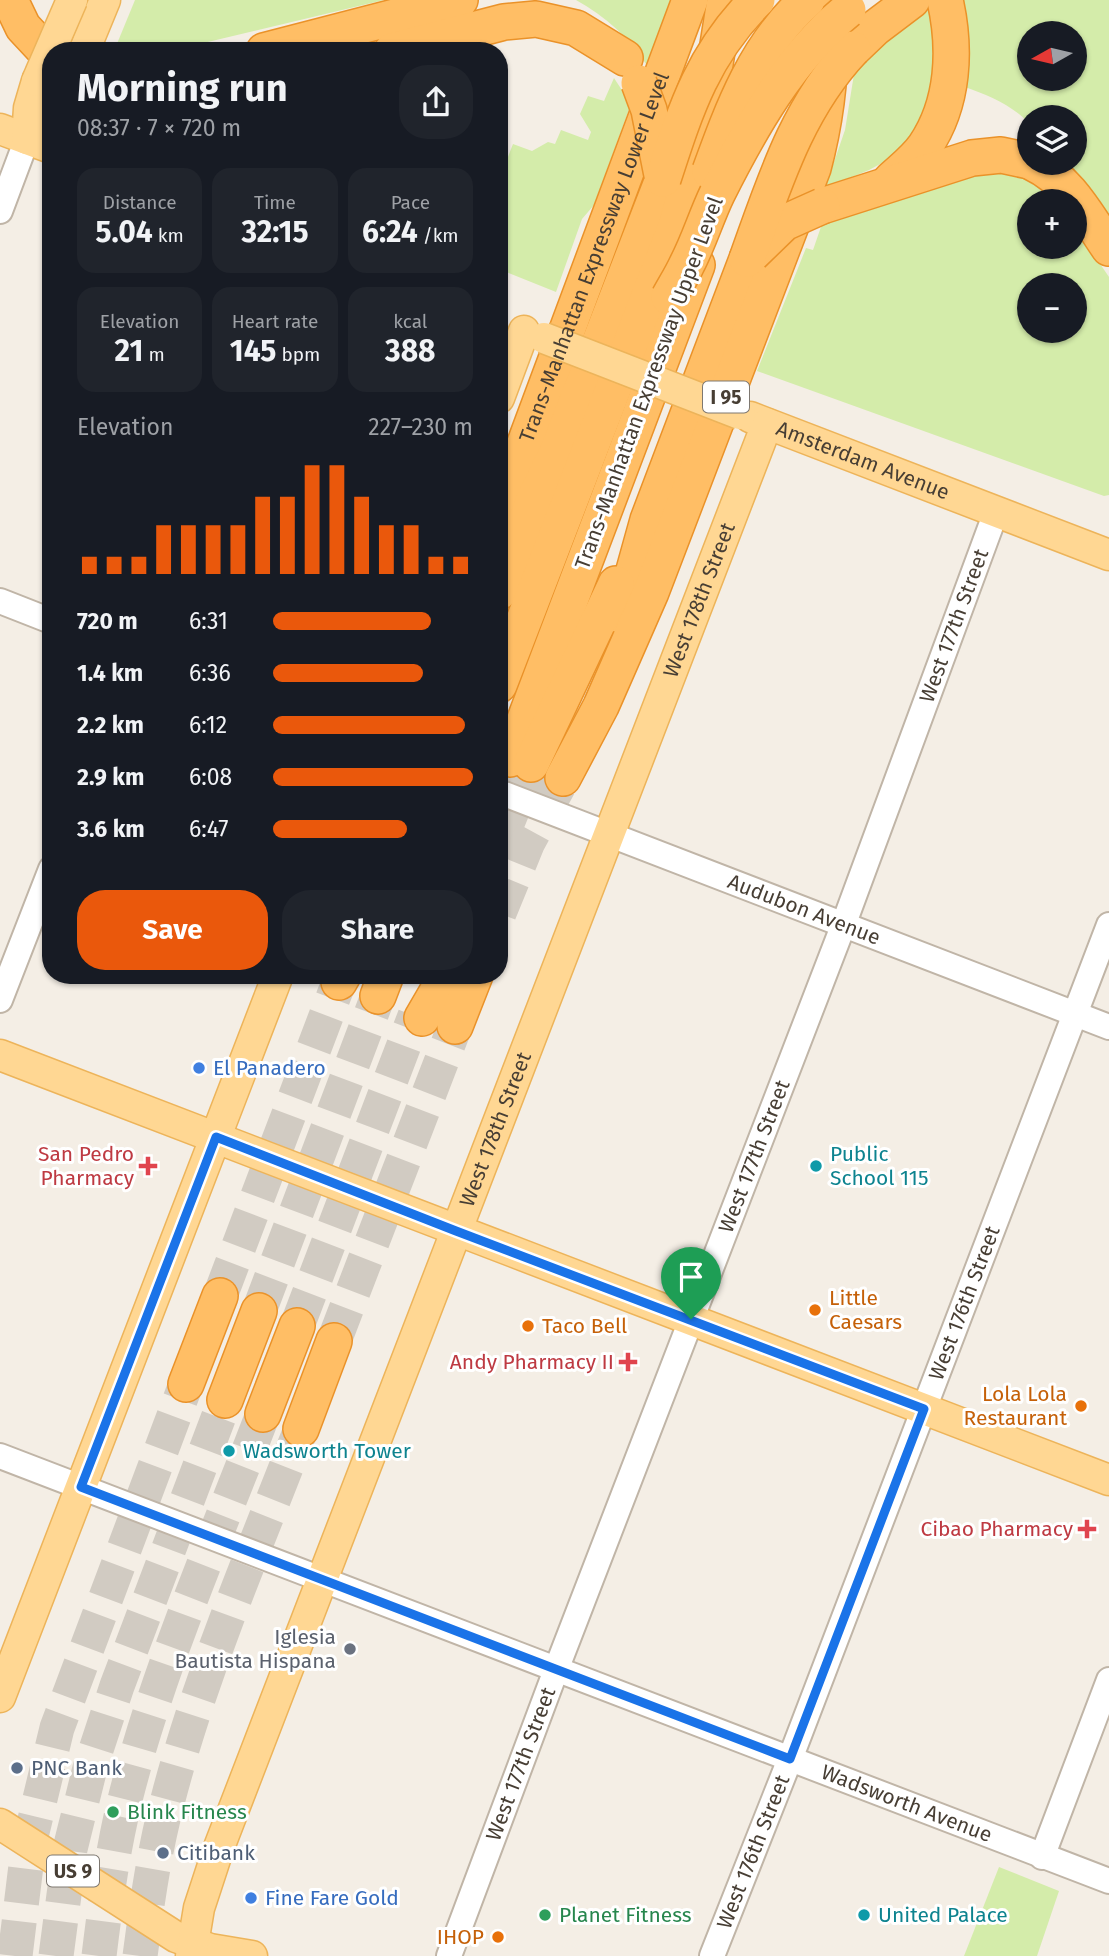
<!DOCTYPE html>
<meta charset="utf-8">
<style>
body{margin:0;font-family:"Fira Sans",sans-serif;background:#20242c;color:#f1f3f6;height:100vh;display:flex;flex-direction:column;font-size:26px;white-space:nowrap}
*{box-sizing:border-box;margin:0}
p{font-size:23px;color:#9ea1a6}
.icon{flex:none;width:38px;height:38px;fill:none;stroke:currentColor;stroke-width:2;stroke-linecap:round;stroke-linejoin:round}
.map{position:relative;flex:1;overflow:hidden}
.sheet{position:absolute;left:42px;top:42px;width:466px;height:942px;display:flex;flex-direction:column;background:#171b24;border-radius:28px;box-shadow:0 2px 5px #0004}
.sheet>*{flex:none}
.needle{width:46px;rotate:262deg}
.fabs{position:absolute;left:1017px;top:21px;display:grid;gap:14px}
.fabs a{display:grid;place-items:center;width:70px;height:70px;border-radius:50%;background:#171b24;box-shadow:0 2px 5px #0004;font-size:35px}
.pin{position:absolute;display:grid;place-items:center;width:60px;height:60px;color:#fff;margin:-72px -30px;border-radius:50% 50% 50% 0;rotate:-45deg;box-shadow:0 0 7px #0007}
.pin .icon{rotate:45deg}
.round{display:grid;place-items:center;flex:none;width:74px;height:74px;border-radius:28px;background:#20242c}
.overview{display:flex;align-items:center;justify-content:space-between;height:119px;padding:0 35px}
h1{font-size:38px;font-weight:700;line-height:52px}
.figures{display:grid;grid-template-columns:repeat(3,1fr);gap:10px;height:119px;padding:7px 35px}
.figures div{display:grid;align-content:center;border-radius:18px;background:#20242c;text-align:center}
.figures b{font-size:30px;font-weight:700}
.figures small{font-size:19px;font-weight:400}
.figures p{font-size:19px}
.chart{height:196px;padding:14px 35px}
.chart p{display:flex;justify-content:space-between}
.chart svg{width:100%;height:126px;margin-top:7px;stroke:#ea580c;stroke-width:6}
.primary-button{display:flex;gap:14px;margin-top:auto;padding:14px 35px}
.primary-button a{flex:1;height:80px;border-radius:28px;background:#ea580c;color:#fff;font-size:28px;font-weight:700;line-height:80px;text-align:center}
.primary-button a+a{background:#20242c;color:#f1f3f6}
ul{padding:0 35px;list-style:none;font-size:23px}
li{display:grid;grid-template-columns:112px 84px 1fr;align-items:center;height:52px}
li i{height:18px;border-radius:9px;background:#ea580c}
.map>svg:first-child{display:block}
.green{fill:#d4ecaa;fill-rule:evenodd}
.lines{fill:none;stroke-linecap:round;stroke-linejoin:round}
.highway-tunnel{stroke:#d1cbc2;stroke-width:35;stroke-dasharray:35 18;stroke-linecap:butt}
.minor-casing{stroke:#c0b5a7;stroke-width:28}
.major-casing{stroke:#edb45a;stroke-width:33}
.highway-casing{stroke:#ea9229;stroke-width:38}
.minor{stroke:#fff;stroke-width:24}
.major{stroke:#ffd793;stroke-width:30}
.highway{stroke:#ffbe65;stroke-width:35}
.major-bridge-casing{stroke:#edb45a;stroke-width:33;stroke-linecap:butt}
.highway-bridge-casing{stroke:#ea9229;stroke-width:38;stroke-linecap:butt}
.major-bridge{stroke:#ffd793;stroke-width:30}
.highway-bridge{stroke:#ffbe65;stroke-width:35}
.route-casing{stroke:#fff;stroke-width:14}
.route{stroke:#1a73e8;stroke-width:9}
.shop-dot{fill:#3f7fe0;stroke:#fff;stroke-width:2.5}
.health-dot{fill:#e0444e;stroke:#fff;stroke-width:2.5}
.culture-dot{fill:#0f9aa8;stroke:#fff;stroke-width:2.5}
.food-dot{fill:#e8710a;stroke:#fff;stroke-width:2.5}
.worship-dot{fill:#6b7280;stroke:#fff;stroke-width:2.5}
.service-dot{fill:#5c6f8a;stroke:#fff;stroke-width:2.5}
.leisure-dot{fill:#2e9e5b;stroke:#fff;stroke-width:2.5}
.labels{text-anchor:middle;stroke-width:6;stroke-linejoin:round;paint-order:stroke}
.shield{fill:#fff;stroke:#7e7871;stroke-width:2}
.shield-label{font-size:19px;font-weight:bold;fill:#473e34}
.street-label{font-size:21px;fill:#473e34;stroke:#fff}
.shop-label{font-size:21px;fill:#366cbe;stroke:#fff;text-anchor:start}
.health-label{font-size:21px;fill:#be3a42;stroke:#fff;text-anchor:end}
.culture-label{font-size:21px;fill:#0d838f;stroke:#fff;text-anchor:start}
.food-label{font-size:21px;fill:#c56008;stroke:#fff;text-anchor:start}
.worship-label{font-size:21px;fill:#5b616d;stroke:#fff;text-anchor:end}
.service-label{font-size:21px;fill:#4e5e75;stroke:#fff;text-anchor:start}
.leisure-label{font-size:21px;fill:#27864d;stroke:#fff;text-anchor:start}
</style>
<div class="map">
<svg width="1109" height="1956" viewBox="0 0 1109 1956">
<rect width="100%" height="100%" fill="#f4eee5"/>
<g class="green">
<path d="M135,0h249l-214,51h-56z"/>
<path d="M576,0h96l-24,67c-18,-29 -42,-50 -72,-67z"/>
<path d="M938,0h171v216l-45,-53h10v-46h-45v6c-19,-19 -39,-27 -64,-36l-43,35 -27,34 -26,14 -44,18 20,-58 10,-62 44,-45zM1029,33h45v46h-45z"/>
<path d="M614,78l17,26 -37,101 -12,14 -26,73 -57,-23v-89l14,-36 19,7 16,-9 7,2 6,-14 27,10 3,-8 -11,-18 8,-18 16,5z"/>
<path d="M969,173h45l39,23 4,5h-28v46h45l1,-20 34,50v218l-5,1 -347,-125 49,-123 7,2 10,-29zM1029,285h45v46h-45z"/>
<path d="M999,1867l60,24 -22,65h-73z"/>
</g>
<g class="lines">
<g class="highway-tunnel">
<path d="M499,843l32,-79"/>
<path d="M499,913l29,-71 35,-64"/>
<path d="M220,1296l119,-314"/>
<path d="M259,1311l119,-315"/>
<path d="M297,1326l118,-310"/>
<path d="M334,1341l121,-315"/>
<path d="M15,1956l13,-107 29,-121 129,-344"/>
<path d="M56,1956l14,-107 20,-81 27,-82 108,-286"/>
<path d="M99,1956c7,-58 15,-116 30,-172 33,-125 88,-249 134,-370"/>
<path d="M140,1956c7,-53 14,-105 28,-157 33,-127 86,-248 133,-370"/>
</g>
<defs>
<g id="minor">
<path d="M0,211l27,-72"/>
<path d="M0,601l51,20"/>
<path id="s1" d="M499,792l610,235"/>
<path d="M0,1000l51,-131"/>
<path id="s2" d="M0,1456l1109,425"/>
<path d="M1042,1857l67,-177"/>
<path id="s3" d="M449,1956l107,-286 284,-736 156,-422"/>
<path id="s4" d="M712,1956l78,-197 319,-834"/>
</g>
<g id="major">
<path d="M84,51l21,-51"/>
<path d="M0,129l51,19"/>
<path d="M27,139l2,-31 8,-27"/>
<path d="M499,398l25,-67"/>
<path id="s5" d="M750,417l359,138"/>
<path d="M0,1055l1109,425"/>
<path d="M0,1697l278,-722"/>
<path d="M0,1824l176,113 34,12 42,7"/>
<path id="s6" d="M191,1956l8,-48 19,-58 549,-1426"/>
</g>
<g id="highway">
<path d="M10,0l13,27 28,30"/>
<path d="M853,49l22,-21 37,-28"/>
<path d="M264,51l196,-51"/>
<path d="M392,51l112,-29 32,-3 40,9 49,30"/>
<path d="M1033,163c36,17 54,53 76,85"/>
<path d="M891,180c12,-11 25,-21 34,-34 29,-43 31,-97 20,-146"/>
<path d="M822,206l150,-48 29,-3 28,6"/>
<path id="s7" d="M499,513l191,-513"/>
<path d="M499,592l35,-92 24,-50 105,-271"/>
<path d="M617,614l16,-40 15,-54 99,-261"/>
<path d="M499,685l177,-459 24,-83 10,-47 15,-96"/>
<path d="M510,759l187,-494"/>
<path d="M531,764l85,-180"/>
<path d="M563,778l38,-72 50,-114 162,-424c15,-56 20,-111 16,-168"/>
<path d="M339,982l4,-7"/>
<path d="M378,996l8,-21"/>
<path d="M422,1018l25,-43"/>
<path d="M455,1026l20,-51"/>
<path d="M186,1384l34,-88"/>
<path d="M225,1400l34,-89"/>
<path d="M263,1414l34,-88"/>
<path d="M301,1429l33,-88"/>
</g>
</defs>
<use href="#minor" class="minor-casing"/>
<use href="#major" class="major-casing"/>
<use href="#highway" class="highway-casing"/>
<use href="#minor" class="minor"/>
<use href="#major" class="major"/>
<use href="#highway" class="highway"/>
<defs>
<g id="major-bridge">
<path d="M37,81l35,-81"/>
<path d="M544,338l196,76"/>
</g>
<g id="highway-bridge">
<path d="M639,83l10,27 13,65"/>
<path d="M710,171c23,-63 46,-126 97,-171"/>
<path d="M663,179c23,-71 40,-125 94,-179"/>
<path d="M752,254l32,-31 38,-17"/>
<path d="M747,259c27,-75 50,-151 106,-210"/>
<path d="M669,297c6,-11 13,-22 18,-33 12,-23 19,-47 30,-70 33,-66 73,-137 131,-184"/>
</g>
</defs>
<use href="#major-bridge" class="major-bridge-casing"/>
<use href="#highway-bridge" class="highway-bridge-casing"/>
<use href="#major-bridge" class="major-bridge"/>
<use href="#highway-bridge" class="highway-bridge"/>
</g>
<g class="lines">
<defs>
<path id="route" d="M216,1137l240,94 468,178 -134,350 -709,-272z"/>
</defs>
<use href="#route" class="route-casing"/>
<use href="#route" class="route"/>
</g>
<g class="shop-dot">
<circle cx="199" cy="1068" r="7"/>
<circle cx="251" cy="1898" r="7"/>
</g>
<g class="health-dot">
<path d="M144.5 1155.5h7v7h7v7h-7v7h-7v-7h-7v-7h7z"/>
<path d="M624.5 1351.5h7v7h7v7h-7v7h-7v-7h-7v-7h7z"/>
<path d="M1083.5 1518.5h7v7h7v7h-7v7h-7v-7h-7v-7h7z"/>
</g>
<g class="culture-dot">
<circle cx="816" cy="1166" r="7"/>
<circle cx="229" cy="1451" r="7"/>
<circle cx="864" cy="1915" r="7"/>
</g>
<g class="food-dot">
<circle cx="815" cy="1310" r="7"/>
<circle cx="528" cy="1326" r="7"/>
<circle cx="1081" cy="1406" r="7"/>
<circle cx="498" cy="1937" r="7"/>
</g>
<circle class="worship-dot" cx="350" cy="1649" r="7"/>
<g class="service-dot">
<circle cx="17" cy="1768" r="7"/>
<circle cx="163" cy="1853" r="7"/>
</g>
<g class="leisure-dot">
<circle cx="113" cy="1812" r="7"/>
<circle cx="545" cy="1915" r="7"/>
</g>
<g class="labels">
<g class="shield">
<rect x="703" y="381.5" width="46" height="31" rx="5"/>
<rect x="47" y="1855.5" width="52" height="31" rx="5"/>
</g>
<g class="shield-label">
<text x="726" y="404">I 95</text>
<text x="73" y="1878">US 9</text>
</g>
<g class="street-label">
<text dy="7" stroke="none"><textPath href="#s7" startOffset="273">Trans-Manhattan Expressway Lower Level</textPath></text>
<text transform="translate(649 383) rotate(-70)" y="7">Trans-Manhattan Expressway Upper Level</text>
<text dy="7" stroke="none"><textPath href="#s5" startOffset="121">Amsterdam Avenue</textPath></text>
<text dy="7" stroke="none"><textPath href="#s6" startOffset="1449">West 178th Street</textPath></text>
<text dy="7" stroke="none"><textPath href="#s3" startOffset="1423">West 177th Street</textPath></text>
<text dy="7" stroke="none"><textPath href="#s1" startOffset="327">Audubon Avenue</textPath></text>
<text dy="7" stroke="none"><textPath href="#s6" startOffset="882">West 178th Street</textPath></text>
<text dy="7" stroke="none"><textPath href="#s3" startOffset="856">West 177th Street</textPath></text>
<text dy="7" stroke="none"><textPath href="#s4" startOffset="700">West 176th Street</textPath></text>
<text dy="7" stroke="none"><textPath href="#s3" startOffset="205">West 177th Street</textPath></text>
<text dy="7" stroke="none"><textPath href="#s2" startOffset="971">Wadsworth Avenue</textPath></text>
<text dy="7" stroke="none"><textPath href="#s4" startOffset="112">West 176th Street</textPath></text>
</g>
<g class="shop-label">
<text x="213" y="1075">El Panadero</text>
<text x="265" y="1905">Fine Fare Gold</text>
</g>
<g class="health-label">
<text x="134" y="1161">San Pedro<tspan x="134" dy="24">Pharmacy</tspan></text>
<text x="614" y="1369">Andy Pharmacy II</text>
<text x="1073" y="1536">Cibao Pharmacy</text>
</g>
<g class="culture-label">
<text x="830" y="1161">Public<tspan x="830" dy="24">School 115</tspan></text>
<text x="243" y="1458">Wadsworth Tower</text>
<text x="878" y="1922">United Palace</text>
</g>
<g class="food-label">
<text x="829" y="1305">Little<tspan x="829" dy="24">Caesars</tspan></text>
<text x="542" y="1333">Taco Bell</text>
<text x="1067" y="1401" text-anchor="end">Lola Lola<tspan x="1067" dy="24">Restaurant</tspan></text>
<text x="484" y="1944" text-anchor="end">IHOP</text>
</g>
<g class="worship-label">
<text x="336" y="1644">Iglesia<tspan x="336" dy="24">Bautista Hispana</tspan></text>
</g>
<g class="service-label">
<text x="31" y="1775">PNC Bank</text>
<text x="177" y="1860">Citibank</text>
</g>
<g class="leisure-label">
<text x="127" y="1819">Blink Fitness</text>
<text x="559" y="1922">Planet Fitness</text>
</g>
</g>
</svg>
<div class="fabs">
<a><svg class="needle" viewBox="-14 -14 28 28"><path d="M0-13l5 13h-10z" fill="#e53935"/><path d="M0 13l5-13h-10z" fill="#9ea1a6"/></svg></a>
<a><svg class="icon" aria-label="layers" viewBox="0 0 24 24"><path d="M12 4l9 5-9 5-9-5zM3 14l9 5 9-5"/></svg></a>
<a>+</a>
<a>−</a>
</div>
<div class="pin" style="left:691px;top:1319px;background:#1e9e55"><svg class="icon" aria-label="arrive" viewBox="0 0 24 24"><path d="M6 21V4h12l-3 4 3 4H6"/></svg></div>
<section class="sheet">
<div class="overview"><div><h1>Morning run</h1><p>08:37 · 7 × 720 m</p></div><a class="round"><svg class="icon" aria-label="share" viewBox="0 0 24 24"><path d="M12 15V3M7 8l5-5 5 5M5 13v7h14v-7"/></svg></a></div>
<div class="figures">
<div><p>Distance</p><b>5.04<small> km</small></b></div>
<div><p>Time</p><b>32:15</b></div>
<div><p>Pace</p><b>6:24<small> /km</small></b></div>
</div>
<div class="figures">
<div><p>Elevation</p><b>21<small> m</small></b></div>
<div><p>Heart rate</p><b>145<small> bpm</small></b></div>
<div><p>kcal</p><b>388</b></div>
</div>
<div class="chart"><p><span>Elevation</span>227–230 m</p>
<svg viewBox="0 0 160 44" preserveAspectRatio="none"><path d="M5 44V38M15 44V38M25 44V38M35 44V27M45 44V27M55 44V27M65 44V27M75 44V17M85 44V17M95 44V6M105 44V6M115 44V17M125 44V27M135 44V27M145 44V38M155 44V38"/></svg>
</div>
<ul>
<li><b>720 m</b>6:31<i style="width:79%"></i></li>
<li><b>1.4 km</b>6:36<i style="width:75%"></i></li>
<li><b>2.2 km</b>6:12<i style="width:96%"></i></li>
<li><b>2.9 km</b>6:08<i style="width:100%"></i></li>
<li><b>3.6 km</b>6:47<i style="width:67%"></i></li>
</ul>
<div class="primary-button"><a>Save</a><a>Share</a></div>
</section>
</div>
